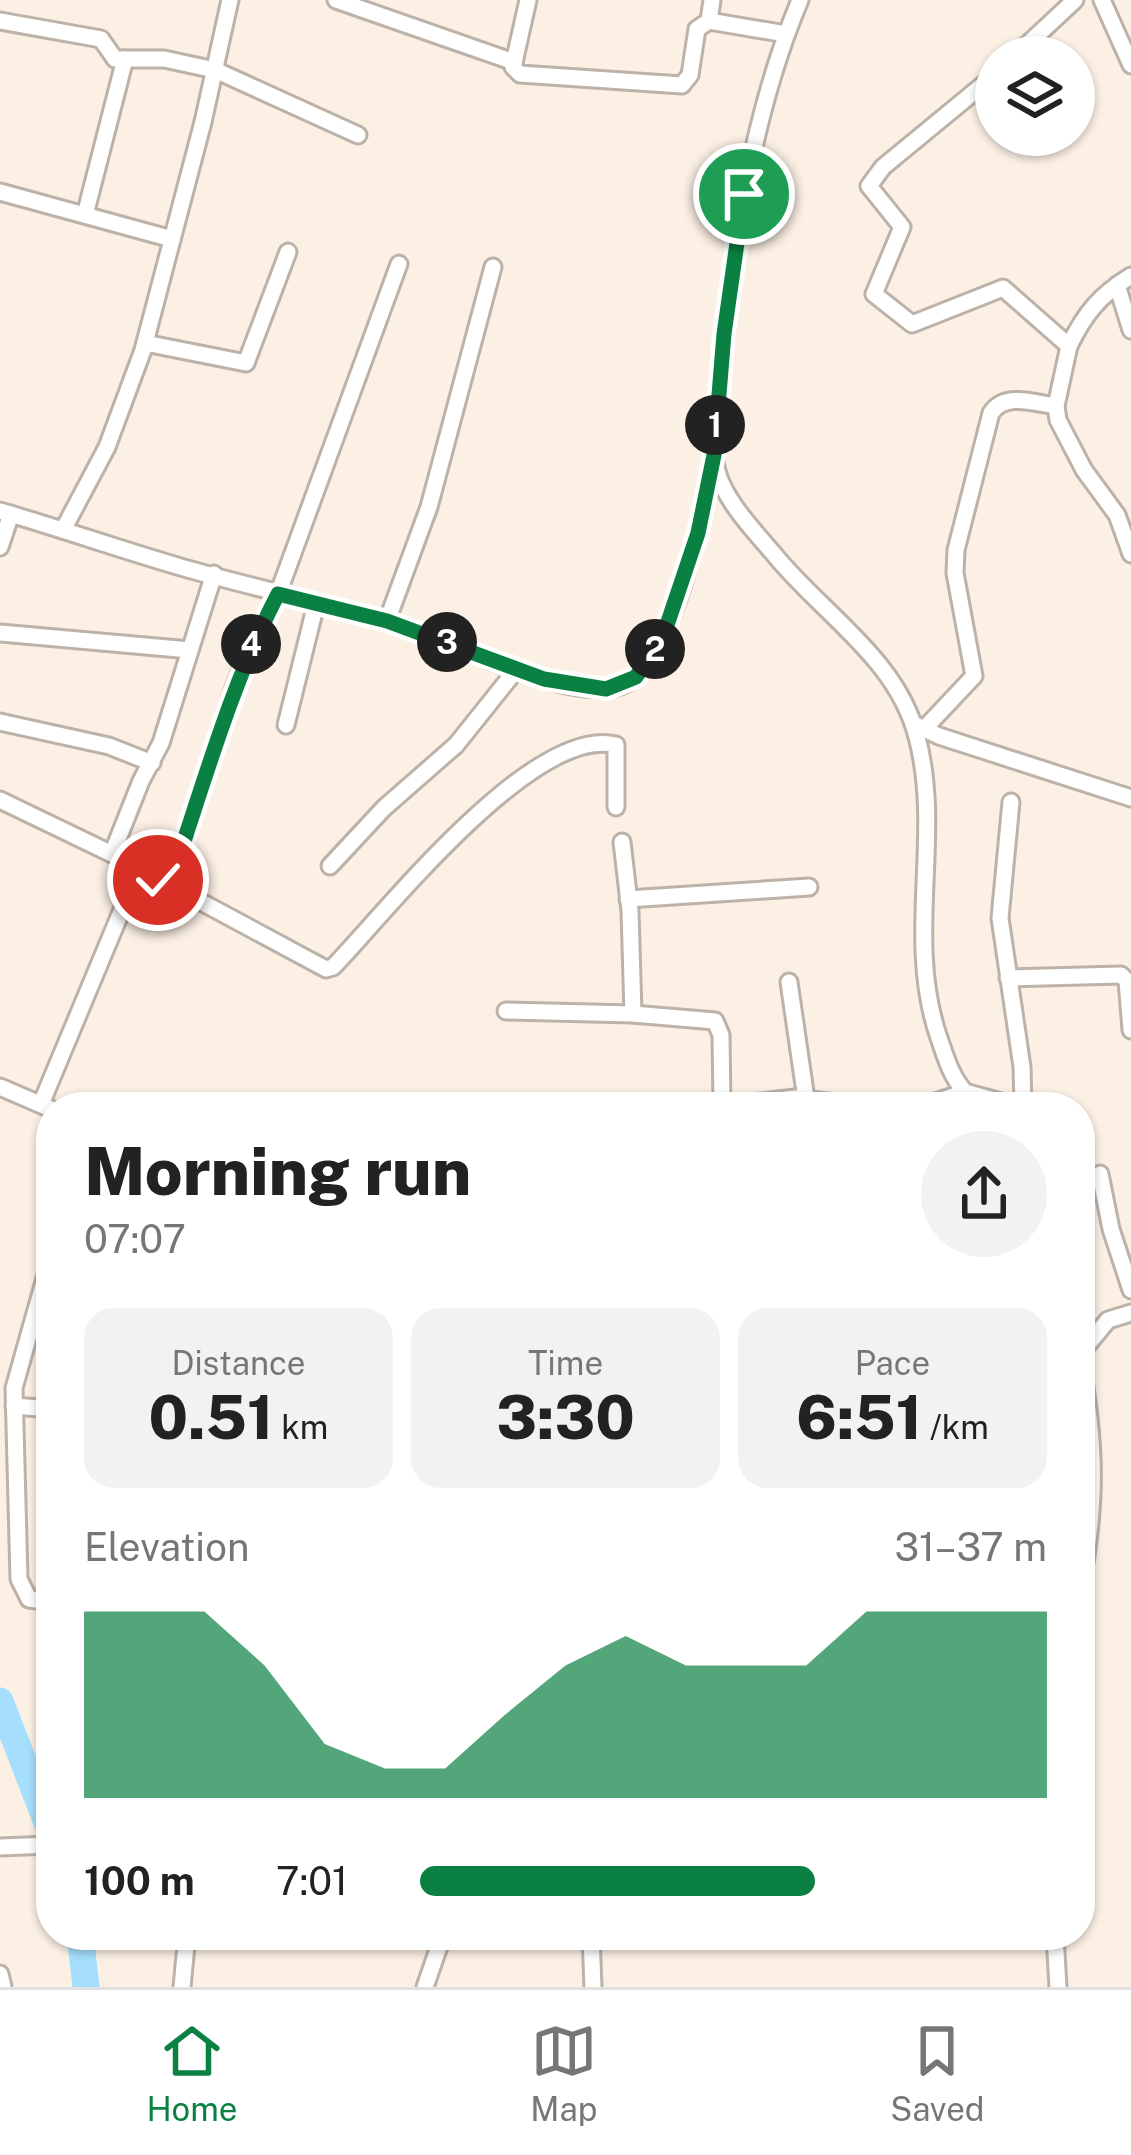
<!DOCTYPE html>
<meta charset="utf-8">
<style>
body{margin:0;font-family:"Public Sans",sans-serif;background:#f2f2f2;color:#222;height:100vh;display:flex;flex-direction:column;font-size:45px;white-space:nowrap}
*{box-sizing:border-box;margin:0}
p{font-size:39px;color:#767676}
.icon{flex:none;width:66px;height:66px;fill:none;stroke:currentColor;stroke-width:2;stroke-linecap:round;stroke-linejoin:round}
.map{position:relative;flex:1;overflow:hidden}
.side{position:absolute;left:36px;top:1092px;width:1059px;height:858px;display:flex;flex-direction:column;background:#fff;border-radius:48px;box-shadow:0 3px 9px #0004}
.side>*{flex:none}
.fabs{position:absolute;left:975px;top:36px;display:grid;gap:24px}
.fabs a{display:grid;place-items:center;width:120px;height:120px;border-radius:50%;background:#fff;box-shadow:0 3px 9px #0004;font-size:60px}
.pin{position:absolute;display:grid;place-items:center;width:102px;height:102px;color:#fff;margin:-51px;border:6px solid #fff;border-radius:50%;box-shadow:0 3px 12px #0007}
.km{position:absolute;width:60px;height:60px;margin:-30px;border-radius:50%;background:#222;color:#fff;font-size:33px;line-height:60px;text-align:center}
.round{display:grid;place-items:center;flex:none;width:126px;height:126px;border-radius:63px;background:#f2f2f2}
.head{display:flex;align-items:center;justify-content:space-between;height:204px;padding:0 48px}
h1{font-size:66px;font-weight:800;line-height:90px}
.stats{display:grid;grid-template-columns:repeat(3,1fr);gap:18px;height:204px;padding:12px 48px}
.stats div{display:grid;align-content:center;border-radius:30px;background:#f2f2f2;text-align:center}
.stats b{font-size:60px;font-weight:800}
.stats small{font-size:33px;font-weight:400}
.stats p{font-size:33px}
.chart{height:336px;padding:24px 48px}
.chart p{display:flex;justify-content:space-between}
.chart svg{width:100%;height:216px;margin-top:12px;fill:#0b8043;opacity:.7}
ul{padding:0 48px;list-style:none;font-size:39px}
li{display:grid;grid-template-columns:192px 144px 1fr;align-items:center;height:90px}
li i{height:30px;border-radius:15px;background:#0b8043}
.tabs{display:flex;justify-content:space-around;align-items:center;height:168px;border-top:3px solid #e0e0e0;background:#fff;font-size:33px;color:#767676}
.tabs a{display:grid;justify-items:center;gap:6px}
.tabs .selected{color:#0b8043}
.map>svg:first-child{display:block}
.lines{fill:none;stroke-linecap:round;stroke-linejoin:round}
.river{stroke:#a6dffe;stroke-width:27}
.minor-casing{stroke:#bdb2a8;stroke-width:21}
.minor{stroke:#fff;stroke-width:15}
.route-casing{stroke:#fff;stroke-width:24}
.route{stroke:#0b8043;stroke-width:15}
</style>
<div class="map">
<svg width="1131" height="1987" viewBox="0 0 1131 1987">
<rect width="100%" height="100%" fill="#fcf0e5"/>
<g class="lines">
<g class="river">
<path d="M0,1701l51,132"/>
<path d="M80,1935l6,52"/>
</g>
<defs>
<g id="minor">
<path d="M336,0l178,62"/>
<path d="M528,0l-15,67 7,7 162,11 8,-10 7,-46 12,-8 77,13"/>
<path d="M800,0c-50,119 -68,253 -79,381 -3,29 -12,61 -4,90 7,28 37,60 56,82 48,60 124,105 144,184 26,98 -12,199 21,298 7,20 12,40 27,57l54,15"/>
<path d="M1102,0l29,65"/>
<path d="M0,21l101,18 14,20h49l51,11 143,65"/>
<path d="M709,21l3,-21"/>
<path d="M1014,57l61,-57"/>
<path d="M996,74l-113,93 -14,19 33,41 -28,67 38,30 91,-36 66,58c16,-33 31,-51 62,-70"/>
<path d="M0,192l172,47"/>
<path d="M85,215l40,-156"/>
<path d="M1117,285l14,45"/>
<path d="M145,343l101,20 42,-111"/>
<path d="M1069,346l-13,60 2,14 26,50 33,45 14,39"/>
<path d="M0,511c62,18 122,39 184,57 67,19 136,34 203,53 56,16 183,85 236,64 50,-20 80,-175 90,-224"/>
<path d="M63,530l44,-83 36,-97 60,-228 27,-122"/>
<path d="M0,547l11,-33"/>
<path d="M387,621l42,-114 64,-240"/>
<path d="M0,633l190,17"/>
<path d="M0,722l109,24 43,17"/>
<path d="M286,725l30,-121"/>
<path d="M918,726l21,10 192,62"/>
<path d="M924,729l50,-53 -19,-103 1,-23 35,-137c14,-21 43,-10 65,-7"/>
<path d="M0,800l112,54 214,115 7,-2c54,-56 201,-243 283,-222v62"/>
<path d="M1011,802l-11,116 22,149 1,40"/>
<path d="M622,842l8,69 3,103"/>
<path d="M112,854l29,-73 20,-38 53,-169"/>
<path d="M330,866l54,-58 72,-63 60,-75"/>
<path d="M169,886l64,-195 17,-45 28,-52 121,-330"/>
<path d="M628,899l181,-12"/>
<path d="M1008,978l113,-3 6,6 4,49"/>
<path d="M789,982l17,117"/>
<path d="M506,1011l127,3 82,7 6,14 1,71"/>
<path d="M0,1087l51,22"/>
<path d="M41,1104l98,-235"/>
<path d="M715,1107l80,-9 72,9"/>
<path d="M921,1107l44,-15"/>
<path d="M1100,1174l11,55 20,61"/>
<path d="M51,1257l-37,131 5,191 10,20 22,3"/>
<path d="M1080,1354l28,-34 23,-7"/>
<path d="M1080,1357c16,88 17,146 0,235"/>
<path d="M14,1406l37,3"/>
<path d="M0,1847l51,-2"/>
<path d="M591,1935l2,52"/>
<path d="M1055,1935l3,52"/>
<path d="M0,1974l3,13"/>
<path d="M182,1987l5,-52"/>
<path d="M425,1987l18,-52"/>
</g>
</defs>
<use href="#minor" class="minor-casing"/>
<use href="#minor" class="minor"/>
</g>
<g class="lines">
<defs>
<path id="route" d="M158,880l11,6c34,-99 61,-200 109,-292l109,27 157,58 62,10 30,-12 29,-46 33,-98 16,-78 10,-121 20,-140"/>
</defs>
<use href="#route" class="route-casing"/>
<use href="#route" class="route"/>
</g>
</svg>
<div class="fabs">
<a><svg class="icon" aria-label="layers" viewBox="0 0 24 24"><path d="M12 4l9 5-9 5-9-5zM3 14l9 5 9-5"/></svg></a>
</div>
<div class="pin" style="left:744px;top:194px;background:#1e9e55"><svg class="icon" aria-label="arrive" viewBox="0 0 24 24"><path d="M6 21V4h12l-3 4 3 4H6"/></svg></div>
<div class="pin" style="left:158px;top:880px;background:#d93025"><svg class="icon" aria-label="check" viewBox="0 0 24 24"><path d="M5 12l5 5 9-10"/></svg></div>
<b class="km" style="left:715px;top:425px">1</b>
<b class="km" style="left:655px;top:649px">2</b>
<b class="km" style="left:447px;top:642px">3</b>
<b class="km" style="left:251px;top:644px">4</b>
<section class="side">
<div class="head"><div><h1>Morning run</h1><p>07:07</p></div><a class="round"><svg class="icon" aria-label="share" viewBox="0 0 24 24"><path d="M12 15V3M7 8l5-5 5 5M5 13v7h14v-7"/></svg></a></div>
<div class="stats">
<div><p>Distance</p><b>0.51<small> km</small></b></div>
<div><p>Time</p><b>3:30</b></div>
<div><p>Pace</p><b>6:51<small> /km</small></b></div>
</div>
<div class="chart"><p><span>Elevation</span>31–37 m</p>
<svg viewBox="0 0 160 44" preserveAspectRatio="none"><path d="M0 44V6L10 6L20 6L30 17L40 33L50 38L60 38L70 27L80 17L90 11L100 17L110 17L120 17L130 6L140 6L150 6L160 6V44z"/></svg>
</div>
<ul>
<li><b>100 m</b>7:01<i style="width:63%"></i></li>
</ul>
</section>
</div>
<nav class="tabs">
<a class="selected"><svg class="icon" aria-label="home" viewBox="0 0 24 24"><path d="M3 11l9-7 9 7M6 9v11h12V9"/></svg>Home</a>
<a><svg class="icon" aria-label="map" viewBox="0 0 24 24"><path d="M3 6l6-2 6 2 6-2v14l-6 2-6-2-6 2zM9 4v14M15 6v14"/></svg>Map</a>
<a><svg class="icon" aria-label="saved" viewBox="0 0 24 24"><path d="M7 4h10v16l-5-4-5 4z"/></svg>Saved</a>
</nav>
